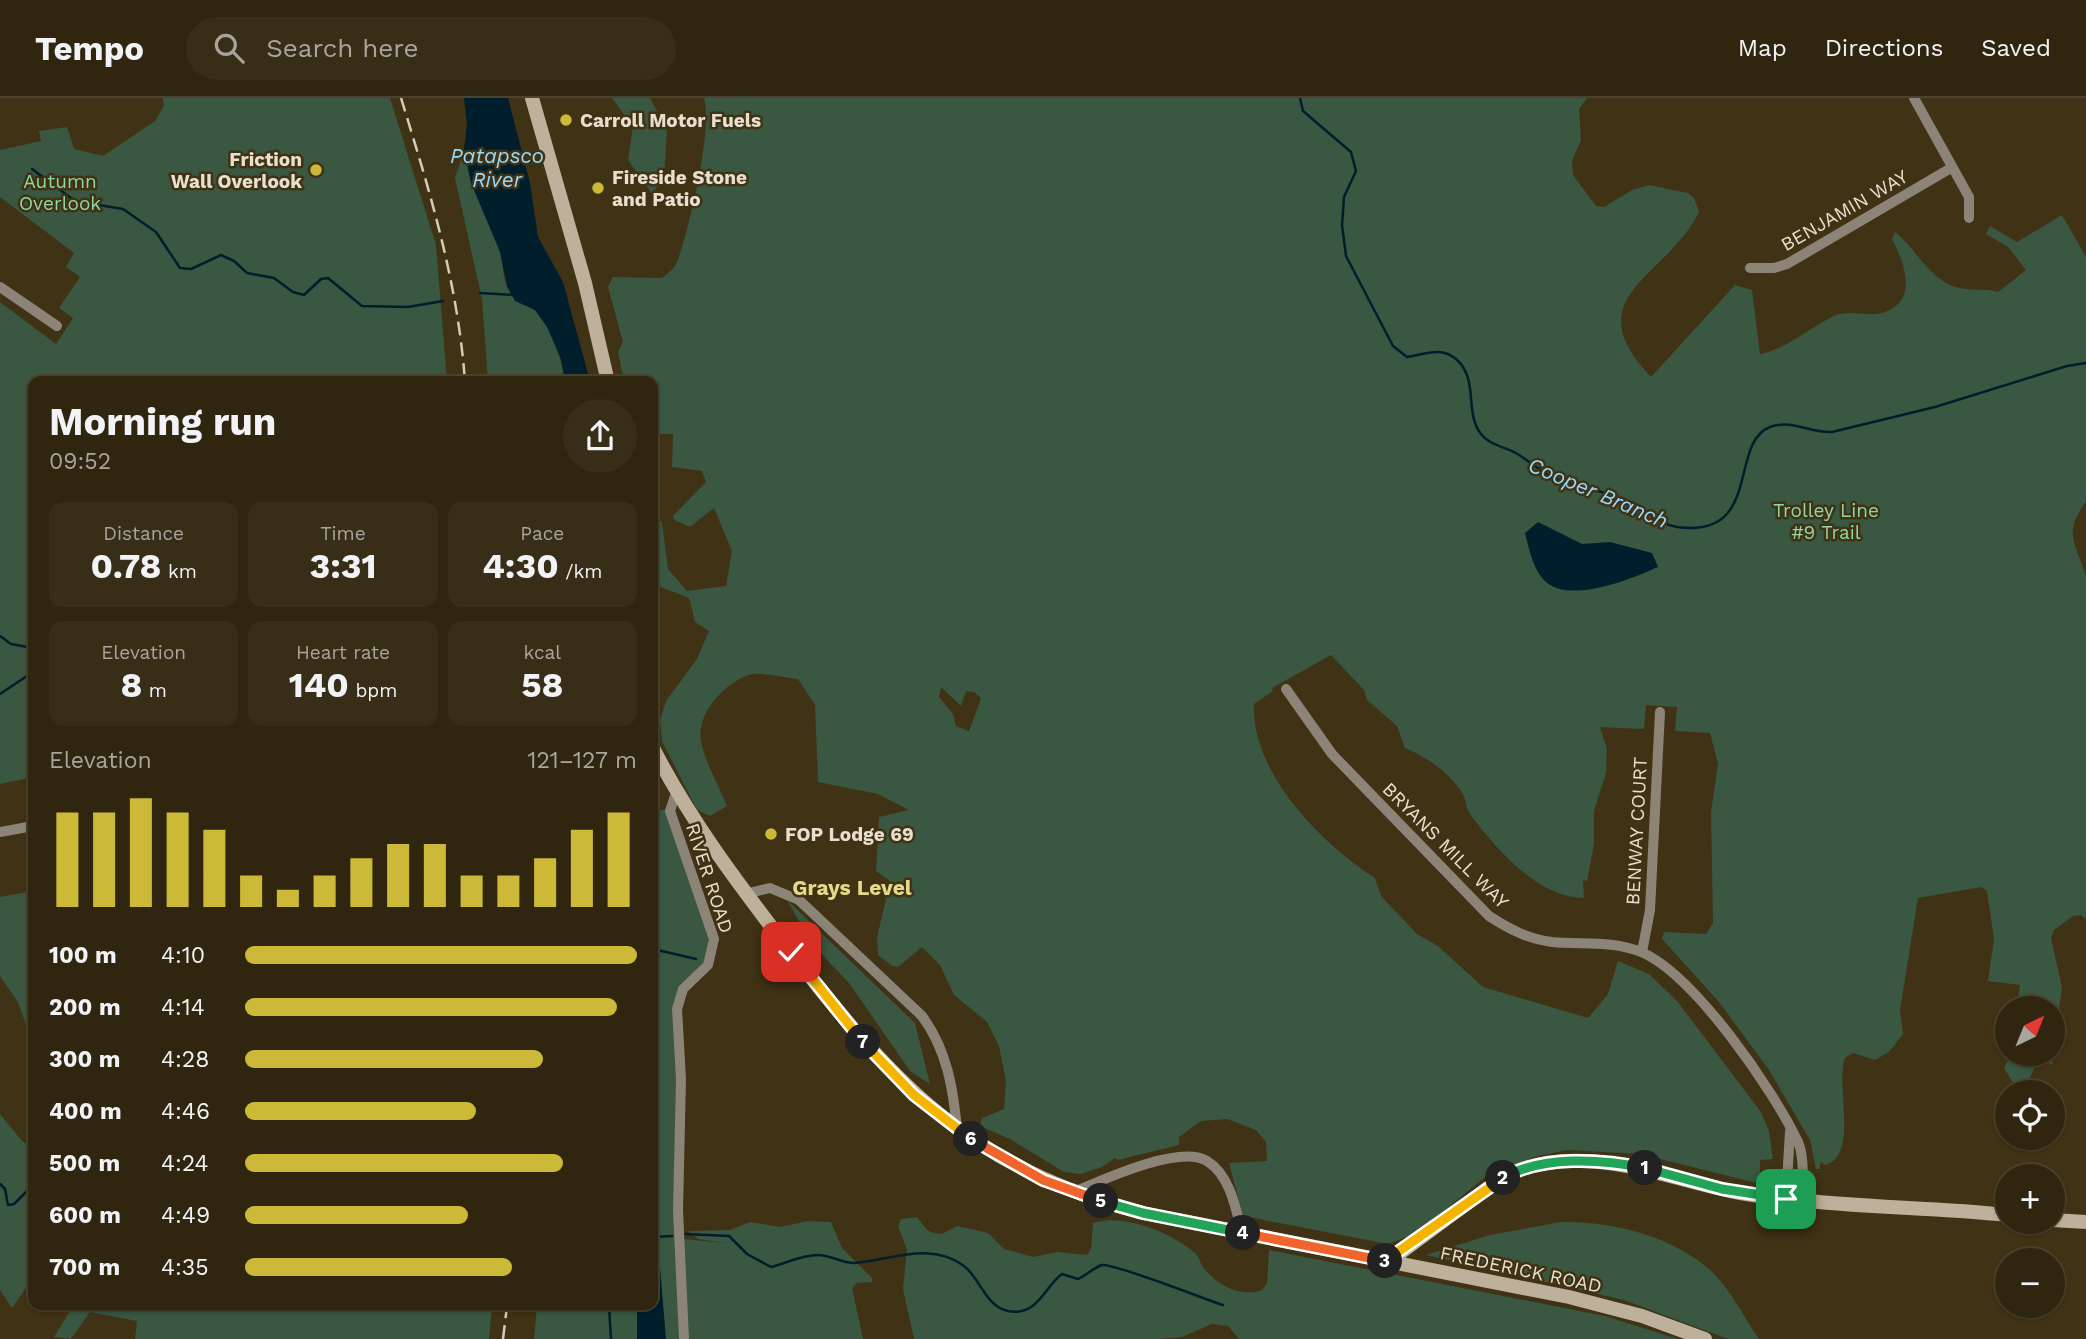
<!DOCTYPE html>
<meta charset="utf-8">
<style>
body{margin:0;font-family:"Work Sans",sans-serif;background:#382e18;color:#f1f3f6;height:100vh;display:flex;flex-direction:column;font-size:26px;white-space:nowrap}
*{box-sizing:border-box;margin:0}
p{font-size:23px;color:#a8a59e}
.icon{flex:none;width:38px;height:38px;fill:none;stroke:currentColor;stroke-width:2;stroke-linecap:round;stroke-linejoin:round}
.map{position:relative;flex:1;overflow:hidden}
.details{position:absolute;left:28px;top:278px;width:630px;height:934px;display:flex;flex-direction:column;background:#30260f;border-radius:14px;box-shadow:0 2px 5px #0004,0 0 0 2px #4b432f}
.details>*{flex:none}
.needle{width:46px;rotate:43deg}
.tools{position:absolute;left:1995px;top:898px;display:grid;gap:14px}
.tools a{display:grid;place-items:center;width:70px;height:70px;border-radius:50%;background:#30260f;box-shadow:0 2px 5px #0004,0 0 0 2px #4b432f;font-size:35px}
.pin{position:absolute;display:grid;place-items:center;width:60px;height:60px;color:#fff;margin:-30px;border-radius:14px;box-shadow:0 4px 10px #0006}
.km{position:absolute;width:35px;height:35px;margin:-18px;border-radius:50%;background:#222;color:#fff;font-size:19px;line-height:35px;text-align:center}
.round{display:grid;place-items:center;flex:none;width:74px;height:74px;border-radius:37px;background:#382e18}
.headline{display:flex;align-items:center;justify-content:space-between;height:119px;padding:0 21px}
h1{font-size:38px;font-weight:700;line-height:52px}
.figures{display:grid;grid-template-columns:repeat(3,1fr);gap:10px;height:119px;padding:7px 21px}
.figures div{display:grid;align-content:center;border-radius:14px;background:#382e18;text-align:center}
.figures b{font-size:35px;font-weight:700}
.figures small{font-size:19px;font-weight:400}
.figures p{font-size:19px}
.chart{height:196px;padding:14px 21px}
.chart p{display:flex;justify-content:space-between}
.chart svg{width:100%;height:126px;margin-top:7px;stroke:#ccb938;stroke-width:6}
ul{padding:0 21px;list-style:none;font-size:23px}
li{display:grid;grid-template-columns:112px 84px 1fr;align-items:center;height:52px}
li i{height:18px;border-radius:9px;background:#ccb938}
header{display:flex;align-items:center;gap:42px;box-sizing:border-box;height:98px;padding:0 35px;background:#30260f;border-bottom:2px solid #4b432f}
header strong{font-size:33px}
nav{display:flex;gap:38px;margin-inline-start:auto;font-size:24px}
.search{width:490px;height:63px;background:#382e18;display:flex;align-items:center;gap:18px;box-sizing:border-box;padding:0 24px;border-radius:38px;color:#a8a59e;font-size:26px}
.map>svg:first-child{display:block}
.green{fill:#395741;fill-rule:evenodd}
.water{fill:#001e2c}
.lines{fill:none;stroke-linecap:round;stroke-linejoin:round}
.stream{stroke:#001e2c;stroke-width:2.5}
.street{stroke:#8c8476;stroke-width:10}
.secondary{stroke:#beb19b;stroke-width:14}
.rail{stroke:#d4cbb8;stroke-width:2.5;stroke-dasharray:14 7;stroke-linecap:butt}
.split-1-casing{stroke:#fff;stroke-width:14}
.split-2-casing{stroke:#fff;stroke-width:14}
.split-3-casing{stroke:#fff;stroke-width:14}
.split-4-casing{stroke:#fff;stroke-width:14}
.split-5-casing{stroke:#fff;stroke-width:14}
.split-6-casing{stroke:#fff;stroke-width:14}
.split-7-casing{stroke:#fff;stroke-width:14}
.split-8-casing{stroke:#fff;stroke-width:14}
.split-1{stroke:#22a559;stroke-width:9}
.split-2{stroke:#22a559;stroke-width:9}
.split-3{stroke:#f5b400;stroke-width:9}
.split-4{stroke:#f0652b;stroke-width:9}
.split-5{stroke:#22a559;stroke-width:9}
.split-6{stroke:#f0652b;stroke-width:9}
.split-7{stroke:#f5b400;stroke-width:9}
.split-8{stroke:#f5b400;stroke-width:9}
.poi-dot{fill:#ccb938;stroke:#403214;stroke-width:2.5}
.labels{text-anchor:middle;stroke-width:5;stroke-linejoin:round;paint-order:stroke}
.poi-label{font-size:19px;font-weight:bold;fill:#e8dfce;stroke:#403214;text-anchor:start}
.park-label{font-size:19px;fill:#8ed8a3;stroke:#403214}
.street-label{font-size:19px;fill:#e8dfce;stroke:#403214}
.water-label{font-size:21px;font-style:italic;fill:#95d9fc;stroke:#403214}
.neighbourhood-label{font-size:21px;font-weight:bold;fill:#e5d98a;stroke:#403214}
</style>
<header>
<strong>Tempo</strong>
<div class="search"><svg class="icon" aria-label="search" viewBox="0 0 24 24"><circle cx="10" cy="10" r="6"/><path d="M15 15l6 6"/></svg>Search here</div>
<nav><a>Map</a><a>Directions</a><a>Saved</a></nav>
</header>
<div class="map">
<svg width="2086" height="1241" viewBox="0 0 2086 1241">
<rect width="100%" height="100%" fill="#403214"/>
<g class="green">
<path d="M163,0h227l46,147 11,136 -414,1v395l-33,7v-482l56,42 17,-26 -14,-10 21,-31 -14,-10 8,-14 -74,-56v-47l41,-9 -2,-10 28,-4 7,22 29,7 52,-35 9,-15z"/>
<path d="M612,0h38l17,32 -3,47 -12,17 -24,-34 5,-33z"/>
<path d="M704,0h883l-8,11 2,31 -9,21 1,14 23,31 8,1 28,-17 17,-5 39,8 6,5 5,14c-33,67 -125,84 -48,165l84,-92 17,5 8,64c29,-6 48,-26 74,-38 16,-7 32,1 48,-3 39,-12 21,-52 10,-74l3,-7c21,16 35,50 65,56 13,3 25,0 38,4l28,-22 -18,-23 -22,-13 4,-8 27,16 45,-27 24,42v245c-24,31 -10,42 0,74v343l-5,-4 -8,1 -19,14 -3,8 11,49 -9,62v-41h-36l3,-23 -32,-4 6,-42 -7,-48 -6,-4 -63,11 -18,112 3,24 -14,18 -14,8 -22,-7 -8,5c-10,28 14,96 -19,107l-6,-3v7h-4l-6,-29 -41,-70 -50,-68 -57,-63 2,-7 42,2 7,-11 -2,-111 7,-48 -8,-31 -35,-2 2,-24 -31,-2 -2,24 -44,-2 7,22 -1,24 -12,38v33l-7,37 -4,-1 1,18c-46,0 -89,-50 -114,-84 -4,-6 -4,-13 -7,-20 -13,-21 -36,-37 -58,-46l-8,-22 -30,-26 -3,-10 -33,-35 -59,33 1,3 -19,13c-3,69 68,140 121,174l6,18 36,38 21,12 45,41 105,31 20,-24 10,-33 31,13 28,27 84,111 8,19 4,28 -13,1v24l-120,-30 -73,-4 -33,7 -50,21 -67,55 -29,11 -145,-28 -14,-53 38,-2 -1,-19 -10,-12 -29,-11 -26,2 -22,16v8l-61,15 -3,-2 -13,9 -22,7 -16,-2 -54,-33 -30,-13 2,-8 22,-9 2,-28 -7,-35 -12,-24 -33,-27 -14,-30 -18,-18 -24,20 -6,-1 -14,-11 -1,-17 13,-57 -14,-10 3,-54 30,-7 -31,-16 -60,-12 -3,-77 -17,-26c-13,-1 -37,-8 -49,-4 -24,8 -53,38 -48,66 4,21 18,45 26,65l-17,10 -13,-6 -35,-69 -2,-21 6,-19 31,-42 12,-28 -14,-9 -6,-24 -36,-14v-69l9,7 6,47 19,22 39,-5 6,-35 -18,-43 -24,19 -16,-7 -1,-4 33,-34 -4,-11 -30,-4 1,-33h-20v-52l-29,-1 -6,-29 5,-10 -15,-55 5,-10 49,1c6,-5 12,-9 15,-16 12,-32 36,-133 27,-164zM941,589l20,19 5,-15 8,1 7,6 -12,33 -13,-5 -3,-12 -14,-17z"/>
<path d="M464,52c8,36 25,67 36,102 3,12 3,26 8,37 7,14 19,13 29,23 17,19 24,46 28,69h-77l-6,-82 -27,-121z"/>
<path d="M666,711l43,129 -5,24 -25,24 -6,22 4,71 -3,159 51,5 -27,-4 -10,-8 42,-1 20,-8 30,5 28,-6 23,1 11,26 30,30v4l-15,1 -5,5 11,51h-329l3,-33h116v-494z"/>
<path d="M33,793v154l-15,-43 -18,-26v-79z"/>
<path d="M787,802l128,123 15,61 -20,-13 -61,-88 -37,-39z"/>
<path d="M2011,956h42l-1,11 -13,-9 -11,27 -7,4 -8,-4 -9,-15z"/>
<path d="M0,1016l22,27 11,6v137l-3,-2 -18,26 -12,-18z"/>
<path d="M917,1119l10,13 7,3 8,1 15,-8 23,5 8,2 16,16 29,8 24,-5 30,3 4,-6 2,-26c29,-10 77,9 101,29 6,5 6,12 11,18 14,16 37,28 57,20l5,-7 2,-33 336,66 73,23h-439l-11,-13 -16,-2 -30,13 -22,2h-246l-11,-50 4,-39 -9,-24 3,-7z"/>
<path d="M1561,1124c52,-1 118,15 155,54 18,19 28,42 43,63h-31l-104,-39 -198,-45 64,-20z"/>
<path d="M73,1208h419l-3,33h-354l2,-18 -47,-9 -19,27 -17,-2z"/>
</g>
<g class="water">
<path d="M464,0h44l22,85 8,54 25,45 27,99h-25l-4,-22 -14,-32 -12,-17 -20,-9 -8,-15 -7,-34 -29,-69 -7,-33 3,-26z"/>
<path d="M1538,424l44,22 28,-2 42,11 6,14c-27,12 -92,39 -115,12 -11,-13 -14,-31 -18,-46z"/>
<path d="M653,1086l13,155h-29v-33h16z"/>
</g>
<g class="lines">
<g class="stream">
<path d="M1300,0l3,13 48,41 5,19 -12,26 -2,28 4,31 47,90 14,11c19,-3 35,-11 50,3 22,20 7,52 24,74 8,10 22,13 33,18 15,8 28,22 45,28 24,9 54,12 76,24 15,9 24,20 42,23 86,12 51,-84 93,-100 22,-8 40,6 62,5l103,-25 132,-41 19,-3"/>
<path d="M32,71l43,32 48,8 33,23 24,36 11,1 30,-14 13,6 13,12 27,5 19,14 11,3 17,-16 7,-1 34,28 46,1 35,-6"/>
<path d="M480,195l36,2"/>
<path d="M0,538l11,8 22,4"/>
<path d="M0,596l33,-22"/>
<path d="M653,851l43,10"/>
<path d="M0,1086l5,5 3,16 6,-1 19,-19"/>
<path d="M685,1136l44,2 18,18 24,13c16,-4 30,-12 47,-12 13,0 23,8 36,8 36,-3 77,-22 110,3 16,12 22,41 44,45 30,6 36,-24 54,-37l16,5c9,-4 15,-11 24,-14 12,-2 102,34 121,40"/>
<path d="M653,1139l19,-1"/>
<path d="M609,1208l2,33"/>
</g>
<g class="street">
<path d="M1914,0l55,99v21"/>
<path d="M1750,170h24l13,-4 164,-96"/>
<path d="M0,189l57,39"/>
<path d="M1286,591l46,65 157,162c20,13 39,23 63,26 30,3 60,-2 89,10 53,22 133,139 157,190 7,16 4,41 5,59"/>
<path d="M676,695l-6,18 44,128 -6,26 -25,24 -6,20 4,70 -3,131 6,129"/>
<path d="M0,734l33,-6"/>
<path d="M745,796l25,-6 29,12 123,116c25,34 31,72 35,113"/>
<path d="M1642,854l8,-42 10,-198"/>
<path d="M1074,1094c28,-12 106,-48 133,-31 23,14 29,48 35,72"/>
<path d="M1786,1101l4,-68"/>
</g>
<g class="secondary">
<path d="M532,0l53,185 23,99"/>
<path d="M653,650c37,72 84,134 133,198 108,138 181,221 357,267l426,84 73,19 63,23"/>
<path d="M2053,1122l33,2"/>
<path d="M1388,1164l112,-83c68,-39 152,-6 222,10 22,6 45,8 68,10 72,9 145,8 217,16"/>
</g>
<g class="rail">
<path d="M401,0c29,94 57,185 64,284"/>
<path d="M503,1241l4,-33"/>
</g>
</g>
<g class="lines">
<defs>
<path id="split-1" d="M1645,1070l77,21 64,10"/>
<path id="split-2" d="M1503,1080c39,-23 99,-19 142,-10"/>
<path id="split-3" d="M1385,1163l118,-83"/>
<path id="split-4" d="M1243,1135l142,28"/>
<path id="split-5" d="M1101,1103l42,12 100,20"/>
<path id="split-6" d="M971,1041l72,41 58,21"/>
<path id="split-7" d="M863,944l51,53 57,44"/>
<path id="split-8" d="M791,854l72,90"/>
</defs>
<use href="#split-1" class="split-1-casing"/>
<use href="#split-2" class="split-2-casing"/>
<use href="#split-3" class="split-3-casing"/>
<use href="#split-4" class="split-4-casing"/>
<use href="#split-5" class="split-5-casing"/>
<use href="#split-6" class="split-6-casing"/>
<use href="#split-7" class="split-7-casing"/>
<use href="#split-8" class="split-8-casing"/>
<use href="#split-1" class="split-1"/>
<use href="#split-2" class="split-2"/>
<use href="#split-3" class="split-3"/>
<use href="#split-4" class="split-4"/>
<use href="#split-5" class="split-5"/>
<use href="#split-6" class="split-6"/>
<use href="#split-7" class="split-7"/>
<use href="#split-8" class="split-8"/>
</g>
<g class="poi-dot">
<circle cx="566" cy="22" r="7"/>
<circle cx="316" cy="72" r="7"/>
<circle cx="598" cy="90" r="7"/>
<circle cx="771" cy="736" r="7"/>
</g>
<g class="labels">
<g class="poi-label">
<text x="580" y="29">Carroll Motor Fuels</text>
<text x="302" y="68" text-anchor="end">Friction<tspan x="302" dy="22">Wall Overlook</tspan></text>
<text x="612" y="86">Fireside Stone<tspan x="612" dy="22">and Patio</tspan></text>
<text x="785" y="743">FOP Lodge 69</text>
</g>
<g class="park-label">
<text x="60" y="90">Autumn<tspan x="60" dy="22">Overlook</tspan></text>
<text x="1826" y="419">Trolley Line<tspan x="1826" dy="22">#9 Trail</tspan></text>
</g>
<g class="street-label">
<text transform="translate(1844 112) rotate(-30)" y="7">BENJAMIN WAY</text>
<text transform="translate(1636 733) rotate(-87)" y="7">BENWAY COURT</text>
<text transform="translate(1446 747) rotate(45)" y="7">BRYANS MILL WAY</text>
<text transform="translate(710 780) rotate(72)" y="7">RIVER ROAD</text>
<text transform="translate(1521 1171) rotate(12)" y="7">FREDERICK ROAD</text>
</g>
<g class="water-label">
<text x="497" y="65">Patapsco<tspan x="497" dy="24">River</tspan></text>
<text transform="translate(1598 395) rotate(23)" y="7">Cooper Branch</text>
</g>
<g class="neighbourhood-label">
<text x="852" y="797">Grays Level</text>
</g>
</g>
</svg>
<div class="tools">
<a><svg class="needle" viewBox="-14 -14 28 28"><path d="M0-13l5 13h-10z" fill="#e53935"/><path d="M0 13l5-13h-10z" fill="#a8a59e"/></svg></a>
<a><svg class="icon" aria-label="locate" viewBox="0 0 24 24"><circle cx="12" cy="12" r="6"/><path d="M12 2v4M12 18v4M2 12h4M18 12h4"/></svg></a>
<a>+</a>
<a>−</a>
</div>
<div class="pin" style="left:1786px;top:1101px;background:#1e9e55"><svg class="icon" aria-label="arrive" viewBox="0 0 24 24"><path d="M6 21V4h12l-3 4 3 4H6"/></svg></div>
<div class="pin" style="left:791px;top:854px;background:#d93025"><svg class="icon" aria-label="check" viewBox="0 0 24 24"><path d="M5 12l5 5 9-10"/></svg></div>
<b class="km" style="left:1645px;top:1070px">1</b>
<b class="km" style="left:1503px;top:1080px">2</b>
<b class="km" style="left:1385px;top:1163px">3</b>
<b class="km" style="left:1243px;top:1135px">4</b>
<b class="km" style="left:1101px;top:1103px">5</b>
<b class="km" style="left:971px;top:1041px">6</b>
<b class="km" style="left:863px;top:944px">7</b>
<section class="details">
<div class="headline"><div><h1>Morning run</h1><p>09:52</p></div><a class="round"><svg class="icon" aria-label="share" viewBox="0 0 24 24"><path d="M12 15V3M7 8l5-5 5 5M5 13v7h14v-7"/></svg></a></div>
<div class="figures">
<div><p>Distance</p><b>0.78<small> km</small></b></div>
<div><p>Time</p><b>3:31</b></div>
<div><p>Pace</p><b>4:30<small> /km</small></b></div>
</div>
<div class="figures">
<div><p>Elevation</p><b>8<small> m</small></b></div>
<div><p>Heart rate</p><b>140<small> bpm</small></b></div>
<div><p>kcal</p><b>58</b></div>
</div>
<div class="chart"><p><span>Elevation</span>121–127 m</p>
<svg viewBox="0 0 160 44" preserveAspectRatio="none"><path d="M5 44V11M15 44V11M25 44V6M35 44V11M45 44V17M55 44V33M65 44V38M75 44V33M85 44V27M95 44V22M105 44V22M115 44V33M125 44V33M135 44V27M145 44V17M155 44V11"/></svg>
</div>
<ul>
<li><b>100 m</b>4:10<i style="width:100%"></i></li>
<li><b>200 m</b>4:14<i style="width:95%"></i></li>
<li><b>300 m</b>4:28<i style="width:76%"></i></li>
<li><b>400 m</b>4:46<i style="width:59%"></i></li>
<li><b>500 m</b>4:24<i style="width:81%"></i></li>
<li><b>600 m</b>4:49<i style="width:57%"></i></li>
<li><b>700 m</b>4:35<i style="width:68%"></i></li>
</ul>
</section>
</div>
